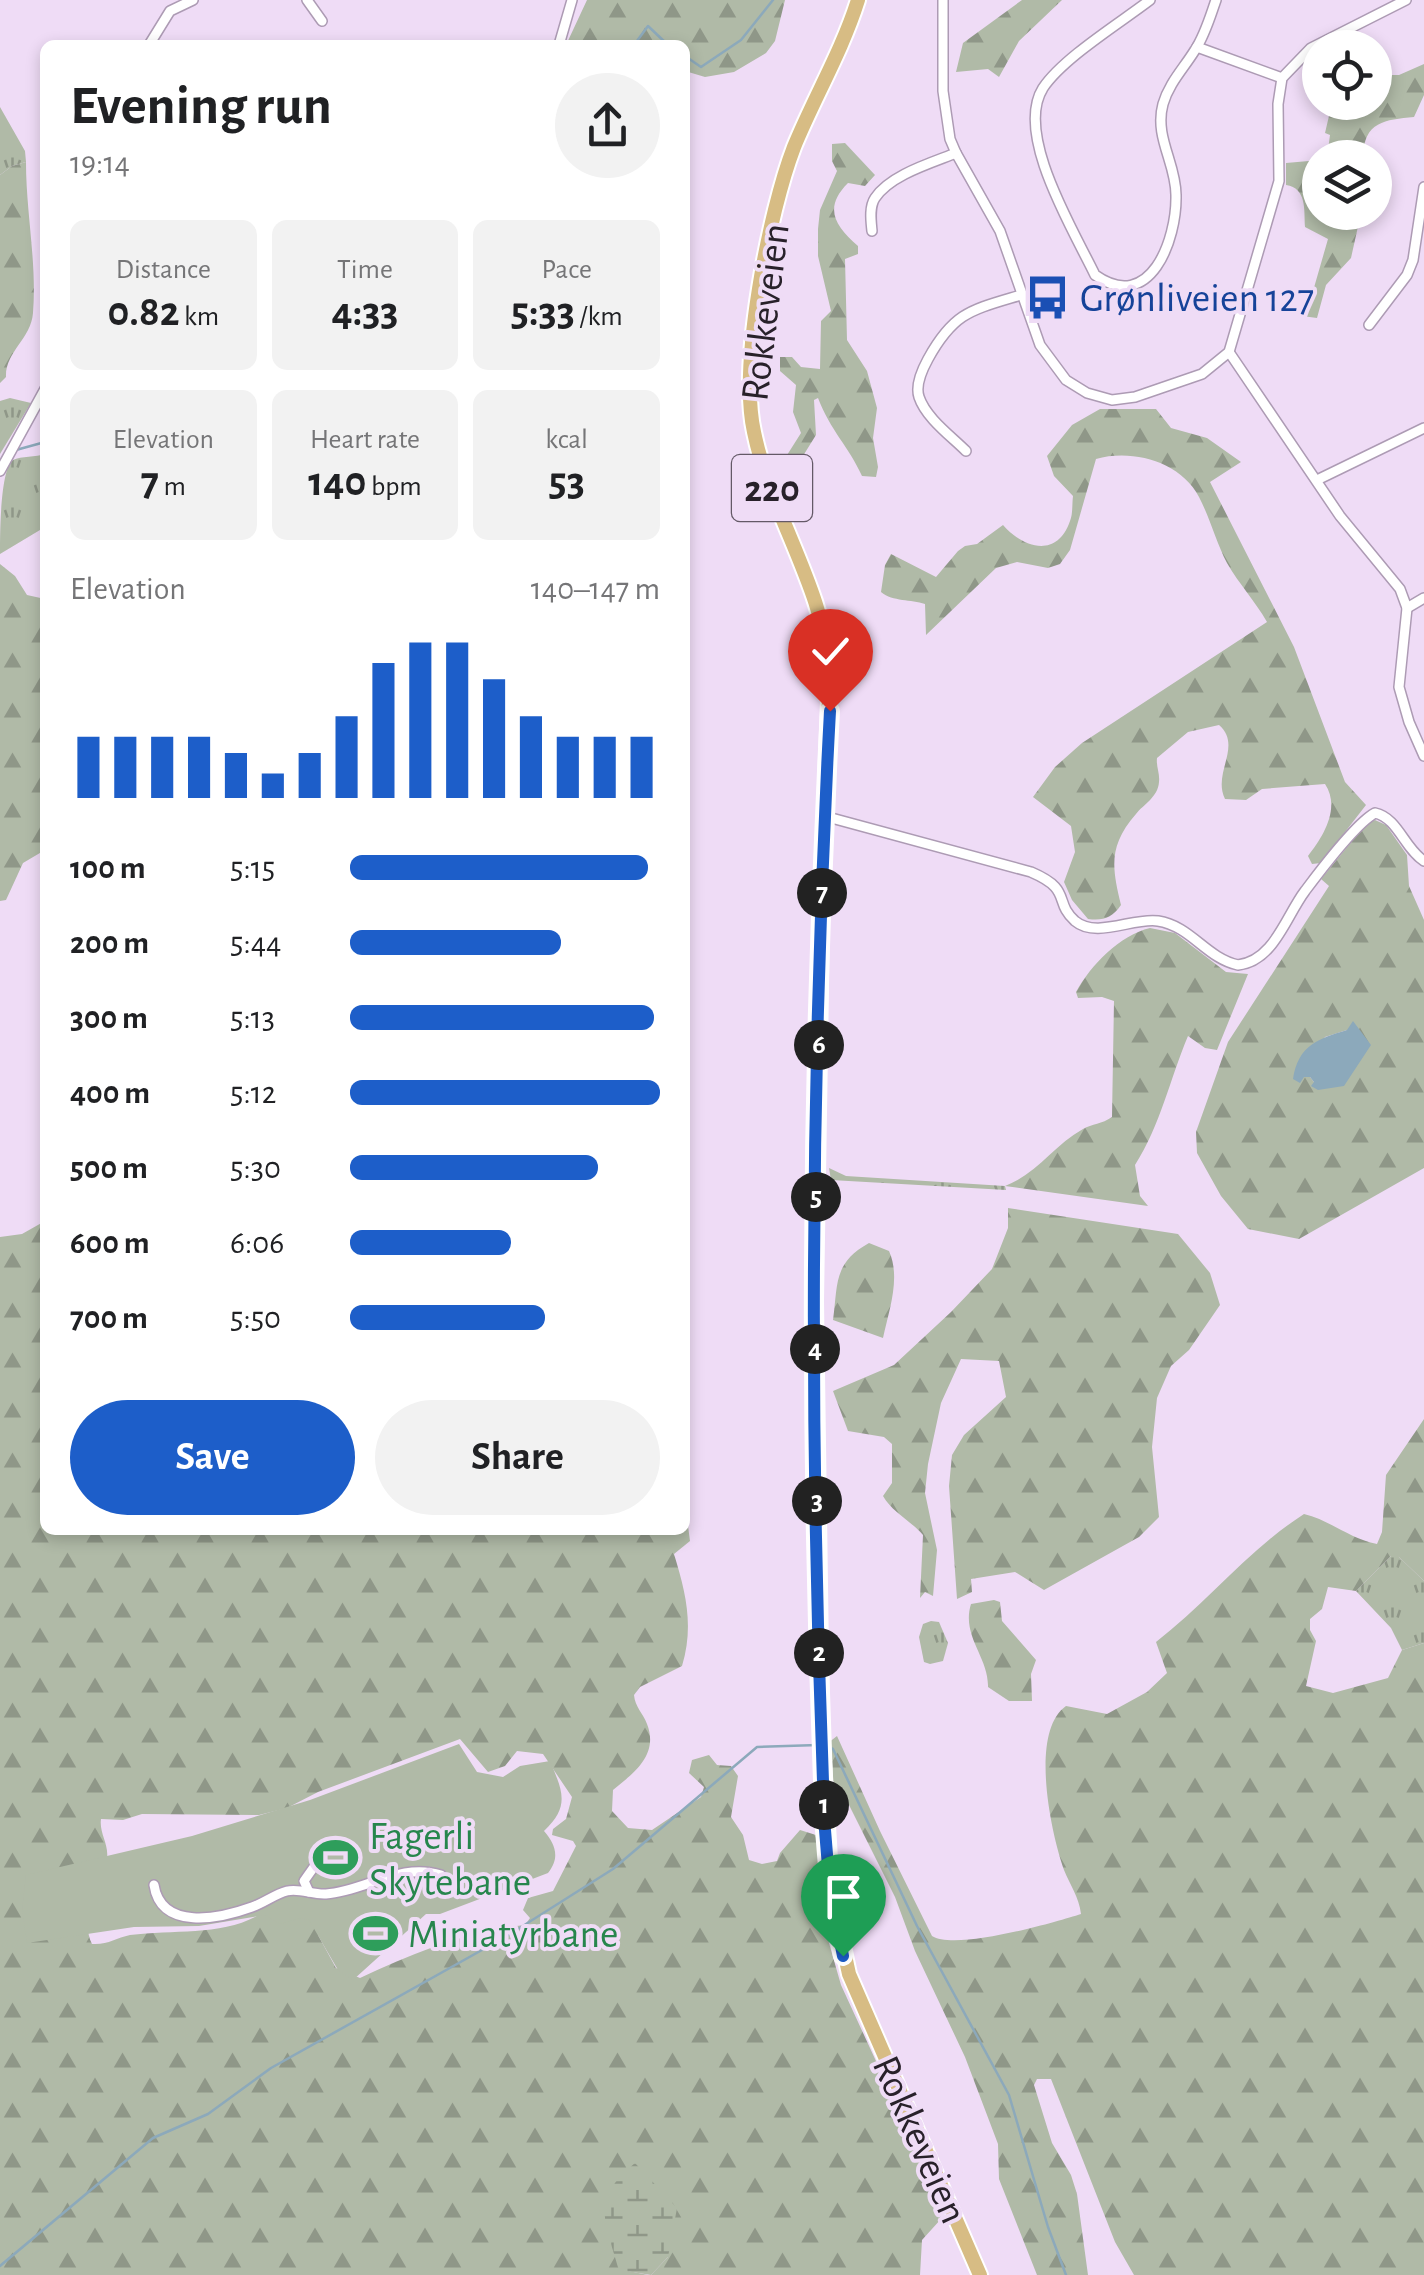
<!DOCTYPE html>
<meta charset="utf-8">
<style>
body{margin:0;font-family:"Alegreya Sans",sans-serif;background:#f2f2f2;color:#202124;height:100vh;display:flex;flex-direction:column;font-size:38px;white-space:nowrap}
*{box-sizing:border-box;margin:0}
p{font-size:32px;color:#757577}
.icon{flex:none;width:55px;height:55px;fill:none;stroke:currentColor;stroke-width:2;stroke-linecap:round;stroke-linejoin:round}
.map{position:relative;flex:1;overflow:hidden}
.details{position:absolute;left:40px;top:40px;width:650px;height:1495px;display:flex;flex-direction:column;background:#fff;border-radius:15px;box-shadow:0 5px 15px #0003}
.details>*{flex:none}
.tools{position:absolute;left:1302px;top:30px;display:grid;gap:20px}
.tools a{display:grid;place-items:center;width:90px;height:90px;border-radius:50%;background:#fff;box-shadow:0 5px 15px #0003;font-size:50px}
.pin{position:absolute;display:grid;place-items:center;width:85px;height:85px;color:#fff;margin:-102px -42px;border-radius:50% 50% 50% 0;rotate:-45deg;box-shadow:0 0 10px #0007}
.pin .icon{rotate:45deg}
.km{position:absolute;width:50px;height:50px;margin:-25px;border-radius:50%;background:#222;color:#fff;font-size:28px;line-height:50px;text-align:center}
.round{display:grid;place-items:center;flex:none;width:105px;height:105px;border-radius:52px;background:#f2f2f2}
.head{display:flex;align-items:center;justify-content:space-between;height:170px;padding:0 30px}
h1{font-size:55px;font-weight:600;line-height:75px}
.figures{display:grid;grid-template-columns:repeat(3,1fr);gap:15px;height:170px;padding:10px 30px}
.figures div{display:grid;align-content:center;border-radius:15px;background:#f2f2f2;text-align:center}
.figures b{font-size:42px;font-weight:600}
.figures small{font-size:28px;font-weight:400}
.figures p{font-size:28px}
.chart{height:280px;padding:20px 30px}
.chart p{display:flex;justify-content:space-between}
.chart svg{width:100%;height:180px;margin-top:10px;stroke:#1d5ec9;stroke-width:6}
.primary-button{display:flex;gap:20px;margin-top:auto;padding:20px 30px}
.primary-button a{flex:1;height:115px;border-radius:60px;background:#1d5ec9;color:#fff;font-size:40px;font-weight:600;line-height:115px;text-align:center}
.primary-button a+a{background:#f2f2f2;color:#202124}
ul{padding:0 30px;list-style:none;font-size:32px}
li{display:grid;grid-template-columns:160px 120px 1fr;align-items:center;height:75px}
li i{height:25px;border-radius:12px;background:#1d5ec9}
.map>svg:first-child{display:block}
.grass{fill:url(#grass-tufts)}
.forest{fill:url(#forest-firs);fill-rule:evenodd}
.wetland{fill:url(#wetland-marsh)}
.pitch{fill:#b0baa7}
.water{fill:#8ca9bb}
.lines{fill:none;stroke-linecap:round;stroke-linejoin:round}
.stream{stroke:#8ca9bb;stroke-width:2.5}
.minor-casing{stroke:#ad9bb4;stroke-width:12}
.primary-casing{stroke:#fff;stroke-width:18}
.minor{stroke:#fff;stroke-width:9}
.primary{stroke:#d7bc84;stroke-width:14}
.route-casing{stroke:#fff;stroke-width:20}
.route{stroke:#1d5ec9;stroke-width:12}
.labels{text-anchor:middle;stroke-width:8;stroke-linejoin:round;paint-order:stroke}
.shield{fill:#efdcf6;stroke:#645967;stroke-width:2.5}
.shield-label{font-size:38px;font-weight:bold;fill:#28212a}
.transit-label{font-size:40px;fill:#164399;stroke:#efdcf6;text-anchor:start}
.street-label{font-size:40px;fill:#28212a;stroke:#efdcf6}
.leisure-label{font-size:40px;fill:#27864d;stroke:#efdcf6;text-anchor:start}
</style>
<div class="map">
<svg width="1424" height="2275" viewBox="0 0 1424 2275">
<defs>
<pattern id="grass-tufts" width="24" height="20" patternUnits="userSpaceOnUse" patternTransform="scale(2.5)"><rect width="24" height="20" fill="#b0baa7"/><path d="M3 7l-1-3M5 7V3M7 7l1-3M15 17l-1-3M17 17v-4M19 17l1-3" fill="none" stroke="#8f9788"/></pattern>
<pattern id="forest-firs" width="22" height="20" patternUnits="userSpaceOnUse" patternTransform="scale(2.5)"><rect width="22" height="20" fill="#b0baa7"/><path d="M5 1l3.5 6h-7zM16 11l3.5 6h-7z" fill="#8f9788"/></pattern>
<pattern id="wetland-marsh" width="20" height="14" patternUnits="userSpaceOnUse" patternTransform="scale(2.5)"><rect width="20" height="14" fill="#b0baa7"/><path d="M1 5h8M5 5V1M11 12h8M15 12V8" fill="none" stroke="#8f9788"/></pattern>
</defs>
<rect width="100%" height="100%" fill="#efdcf6"/>
<g class="grass">
<path d="M0,107l25,44 1,11 -14,4 -12,9z"/>
<path d="M10,398l21,5 -31,51v-53z"/>
<path d="M45,454v73l-45,27c0,-19 0,-85 13,-94 8,-4 23,-3 32,-6z"/>
<path d="M829,1168l17,8 159,10 1,4 -175,-10z"/>
<path d="M1391,1556h7l26,25v62l-22,7 -11,-22 -35,-37z"/>
<path d="M931,1621l8,1 9,21 -5,18 -13,3 -6,-2 -5,-25 4,-13z"/>
</g>
<g class="forest">
<path d="M587,0h198l-10,41 -9,12 -32,19 -29,5 -20,-6v-26h-33l-6,-4 -3,4h-77z"/>
<path d="M1022,0h40l-43,41 -20,36 -11,-8 -32,3 7,-29z"/>
<path d="M1424,64v31l-10,22c-29,3 -50,4 -51,40h-36l3,-22 -5,-2 7,-30 43,-1v-15l7,-12h17z"/>
<path d="M845,143l30,32 -10,11 -17,-3c-25,25 -13,43 10,63v8l-13,5 2,81 20,31 10,37 -4,30 5,29 -2,10 -14,-1c-13,-29 -32,-46 -44,-78l-4,2 2,35 -23,37 12,36 -6,9 -16,-33 -1,-21 19,-30 -8,-21 3,-27 -16,-14v-14h12l9,10 19,2 1,-48 10,-10 -13,-55v-27l2,-19 17,-39 -5,-10v-17z"/>
<path d="M1320,160v52l41,1 -10,45 -25,27 -9,33 -15,-2 7,-11 19,-66 -23,-12c-1,-17 2,-39 -19,-42v-22z"/>
<path d="M26,162c0,50 11,101 7,151 -2,26 -28,39 -27,64l-6,6v-208l12,-9z"/>
<path d="M1100,409h56l15,19 36,10 34,24 -31,20 84,165 51,135 21,23 -45,58 -9,1 -4,-8c15,-19 33,-48 17,-72l-63,5 -16,11 -21,-1c-13,-26 18,-53 -6,-74l-31,7 -31,26c-1,9 3,15 2,24 -1,15 -15,22 -23,32 -28,32 -24,54 -15,91 -9,13 -18,16 -33,14l-16,-19 -8,-18 11,-30 -4,-26 -38,-29 22,-30 27,-24 185,-121c-12,-21 -28,-38 -40,-59 -11,-21 -17,-45 -28,-66 -19,-36 -67,-48 -103,-38l-26,91 -10,14 -12,4 -31,-6 -21,6 -70,67 -1,-31c-14,-5 -32,-2 -44,-12l4,-27 6,-11 45,23 22,-26 7,-5 12,-2 26,-19c20,23 54,34 67,-4 3,-7 2,-18 3,-25l-19,-20 -7,-20 25,-31z"/>
<path d="M0,564l15,12 12,19 18,4v251l-22,13 -17,37 -6,1z"/>
<path d="M1375,820l11,5 21,30 2,31 15,34v248l-125,71 -51,-10 -27,-33 -24,-43 -1,-21 32,-90 101,-156 -8,-7 45,-55zM1347,1030l-33,52 -4,-5h-6l21,-40z"/>
<path d="M1150,928l25,5 51,39 22,2 -31,76 -12,-2 -17,-12c-18,43 -28,90 -53,129l5,31 8,10 -143,-20c32,-12 49,-41 78,-57 9,-5 19,-5 29,-12l2,-116 -12,-4 -24,1 -2,-6c15,-27 44,-57 74,-64z"/>
<path d="M1008,1208l170,26 32,39 10,32 -31,45 -18,16 -14,32 -5,49 7,70 -20,20 -95,53 -29,-18 -44,7 1,13 -15,7 -8,-113 3,-31 12,-20 42,-38 -7,-36 -38,-2 -20,44 -13,61 -3,29 12,57 -4,46 -8,-4 -5,6 3,-63c-12,-14 -31,-23 -40,-39l9,-13v-39l-8,-7 -36,-6 -15,-40 61,-26 57,-53 41,-43 16,-41z"/>
<path d="M45,1221v309h640v-27l5,38 -16,13c12,39 20,72 8,112l-42,21 -6,8c1,12 9,18 13,29 12,31 -13,49 -34,66l-1,21 16,17 24,2 49,-33 3,-10 -15,-14 3,-13 17,-5 8,10 14,1 7,10 -7,41 12,18 6,25 13,4 15,-3 3,-8 20,-23 16,5 13,108 12,42 98,213 2,21 -19,21 -2,35h-269l17,-18 -49,12 29,6h-648v-1038l22,-3zM460,1739l28,33 17,-6 12,-15 26,3 29,43 -6,22 -13,10 -1,6 21,6 3,5 -23,45 -25,7 -5,12 7,8 -5,7c-60,7 -111,28 -165,53l-24,-10 -18,-33 1,-14 -43,-19c-39,37 -95,26 -146,33 -14,3 -22,10 -38,9 -14,-28 12,-58 15,-86 2,-14 -8,-25 -6,-39l22,1 19,-6 117,1 28,-7 31,-16z"/>
<path d="M869,1243l20,8c12,27 0,59 -6,87l-50,-18c5,-36 0,-57 36,-77z"/>
<path d="M1424,1419v162l-25,-24 -8,-1 -35,35 -28,-4 -6,22 -12,10v11l6,11 -10,45 27,7 55,-15 14,-28 22,-7v632h-290l-19,-33 -64,-163h-14l-3,6 18,58 19,32 6,19 11,81h-51l-38,-96 -1,-35 -33,-87 -50,-106 -20,-54 -48,-96 -16,-23 -3,-35 9,-7 43,95 52,105c23,15 121,-13 149,-22 -2,-17 -11,-29 -17,-44 -13,-37 -35,-138 2,-164l41,8 40,-22 20,-19 -11,-31c52,-40 92,-92 148,-128 26,6 46,25 73,30l5,-12 4,-57z"/>
<path d="M994,1600l6,2 2,19 34,39 -5,14 1,27h-23l-21,-14c1,-30 -27,-51 -17,-83z"/>
</g>
<path class="wetland" d="M635,2163l42,45 -9,49 -17,18 -32,-5c-14,-50 -29,-70 16,-107z"/>
<path class="pitch" d="M459,1744l18,28 26,5 17,-11 30,-5c13,31 20,45 -6,70 12,14 16,27 4,42l-108,41h-14l-73,66 -15,-10 -29,-50 -9,-2 -20,6 -15,-9 -66,11 -65,1 -107,16 -5,-33 4,-35 166,-39 118,-36z"/>
<path class="water" d="M1353,1021l18,24 -27,41 -26,4 -7,-4 3,-4 -4,-5h-6l-4,6 -7,-4c5,-33 24,-40 54,-49z"/>
<g class="lines">
<g class="stream">
<path d="M634,45l14,-19 20,19"/>
<path d="M685,56l16,11 40,-27 32,-40"/>
<path d="M16,450l29,-8"/>
<path d="M826,1746l7,3 84,177 92,169 39,132 18,48"/>
<path d="M0,2266l153,-128 55,-24 63,-46 236,-132 106,-67 144,-122 61,-2"/>
</g>
<defs>
<g id="minor">
<path d="M307,0l15,21"/>
<path d="M943,0v91l7,48 6,14 44,78 40,114 26,35 21,13 25,7 23,-3 67,-23 27,-22 50,-171 -1,-77 4,-26 29,-30 95,-48"/>
<path d="M1150,0c-30,23 -87,58 -107,88 -29,46 31,143 52,187 55,39 82,-35 81,-80 0,-32 -22,-58 -13,-91 6,-21 21,-36 32,-54 10,-15 15,-33 21,-50"/>
<path d="M149,45l21,-34 23,-11"/>
<path d="M559,45l13,-45"/>
<path d="M1197,47l85,31"/>
<path d="M872,231c-1,-10 -3,-24 3,-33 15,-23 56,-35 81,-45"/>
<path d="M1369,325l38,-50 6,-15 11,-73"/>
<path d="M1229,352l111,164 60,73 7,19 -8,79 10,35 15,34"/>
<path d="M966,451c-15,-15 -40,-33 -47,-54 -4,-12 3,-27 9,-38 26,-47 43,-49 93,-64"/>
<path d="M0,471l45,-82"/>
<path d="M1317,480l107,-52"/>
<path d="M1407,608l17,-10"/>
<path d="M824,816l207,56c42,18 22,29 44,49 21,18 59,-4 83,0 33,5 48,37 80,44 36,-4 48,-49 67,-74 15,-20 50,-67 70,-78 23,5 29,35 49,48"/>
<path d="M154,1885c7,46 65,34 98,22 12,-4 23,-13 35,-16 13,-3 26,4 39,3 40,-3 74,-32 115,-19"/>
<path d="M309,1892l-5,-11 12,-17"/>
</g>
<path id="primary" d="M858,0c-16,51 -44,98 -64,147 -25,65 -55,218 -40,285 17,83 69,154 76,239l-9,254 -6,376 6,426 10,164 18,83 131,301"/>
</defs>
<use href="#minor" class="minor-casing"/>
<use href="#primary" class="primary-casing"/>
<use href="#minor" class="minor"/>
<use href="#primary" class="primary"/>
</g>
<g class="lines">
<defs>
<path id="route" d="M830,711c-20,371 -21,747 -5,1119l5,61 13,65"/>
</defs>
<use href="#route" class="route-casing"/>
<use href="#route" class="route"/>
</g>
<defs>
<symbol id="bus-bare" viewBox="-9 -9 18 18"><path d="M-5-6H5V4H4V6H2V4H-2V6H-4V4H-5ZM-3.5-4V0h7V-4ZM-3.5 1.2v1.5H-2V1.2ZM2 1.2v1.5H3.5V1.2Z" fill="#1a4fb4" stroke="#efdcf6" stroke-width="2.5" paint-order="stroke"/></symbol>
<symbol id="stadium-bare" viewBox="-9 -9 18 18"><path d="M0-5a6.5 5 0 1 0 0 10a6.5 5 0 1 0 0-10ZM-3.5-1.8h7v3.6h-7Z" fill="#2e9e5b" stroke="#efdcf6" stroke-width="2.5" paint-order="stroke"/></symbol>
</defs>
<g fill-rule="evenodd">
<use href="#bus-bare" x="1016" y="266" width="63" height="63"/>
<use href="#stadium-bare" x="304" y="1826" width="63" height="63"/>
<use href="#stadium-bare" x="344" y="1902" width="63" height="63"/>
</g>
<g class="labels">
<rect class="shield" x="732" y="455" width="80" height="66" rx="8"/>
<g class="shield-label">
<text x="772" y="501">220</text>
</g>
<g class="transit-label">
<text x="1080" y="311">Grønliveien 127</text>
</g>
<g class="street-label">
<text transform="translate(764 312) rotate(-83)" y="14">Rokkeveien</text>
<text transform="translate(921 2139) rotate(66)" y="14">Rokkeveien</text>
</g>
<g class="leisure-label">
<text x="369" y="1849">Fagerli<tspan x="369" dy="46">Skytebane</tspan></text>
<text x="408" y="1947">Miniatyrbane</text>
</g>
</g>
</svg>
<div class="tools">
<a><svg class="icon" aria-label="locate" viewBox="0 0 24 24"><circle cx="12" cy="12" r="6"/><path d="M12 2v4M12 18v4M2 12h4M18 12h4"/></svg></a>
<a><svg class="icon" aria-label="layers" viewBox="0 0 24 24"><path d="M12 4l9 5-9 5-9-5zM3 14l9 5 9-5"/></svg></a>
</div>
<div class="pin" style="left:843px;top:1956px;background:#1e9e55"><svg class="icon" aria-label="arrive" viewBox="0 0 24 24"><path d="M6 21V4h12l-3 4 3 4H6"/></svg></div>
<div class="pin" style="left:830px;top:711px;background:#d93025"><svg class="icon" aria-label="check" viewBox="0 0 24 24"><path d="M5 12l5 5 9-10"/></svg></div>
<b class="km" style="left:824px;top:1805px">1</b>
<b class="km" style="left:819px;top:1653px">2</b>
<b class="km" style="left:817px;top:1501px">3</b>
<b class="km" style="left:815px;top:1349px">4</b>
<b class="km" style="left:816px;top:1197px">5</b>
<b class="km" style="left:819px;top:1045px">6</b>
<b class="km" style="left:822px;top:893px">7</b>
<section class="details">
<div class="head"><div><h1>Evening run</h1><p>19:14</p></div><a class="round"><svg class="icon" aria-label="share" viewBox="0 0 24 24"><path d="M12 15V3M7 8l5-5 5 5M5 13v7h14v-7"/></svg></a></div>
<div class="figures">
<div><p>Distance</p><b>0.82<small> km</small></b></div>
<div><p>Time</p><b>4:33</b></div>
<div><p>Pace</p><b>5:33<small> /km</small></b></div>
</div>
<div class="figures">
<div><p>Elevation</p><b>7<small> m</small></b></div>
<div><p>Heart rate</p><b>140<small> bpm</small></b></div>
<div><p>kcal</p><b>53</b></div>
</div>
<div class="chart"><p><span>Elevation</span>140–147 m</p>
<svg viewBox="0 0 160 44" preserveAspectRatio="none"><path d="M5 44V29M15 44V29M25 44V29M35 44V29M45 44V33M55 44V38M65 44V33M75 44V24M85 44V11M95 44V6M105 44V6M115 44V15M125 44V24M135 44V29M145 44V29M155 44V29"/></svg>
</div>
<ul>
<li><b>100 m</b>5:15<i style="width:96%"></i></li>
<li><b>200 m</b>5:44<i style="width:68%"></i></li>
<li><b>300 m</b>5:13<i style="width:98%"></i></li>
<li><b>400 m</b>5:12<i style="width:100%"></i></li>
<li><b>500 m</b>5:30<i style="width:80%"></i></li>
<li><b>600 m</b>6:06<i style="width:52%"></i></li>
<li><b>700 m</b>5:50<i style="width:63%"></i></li>
</ul>
<div class="primary-button"><a>Save</a><a>Share</a></div>
</section>
</div>
